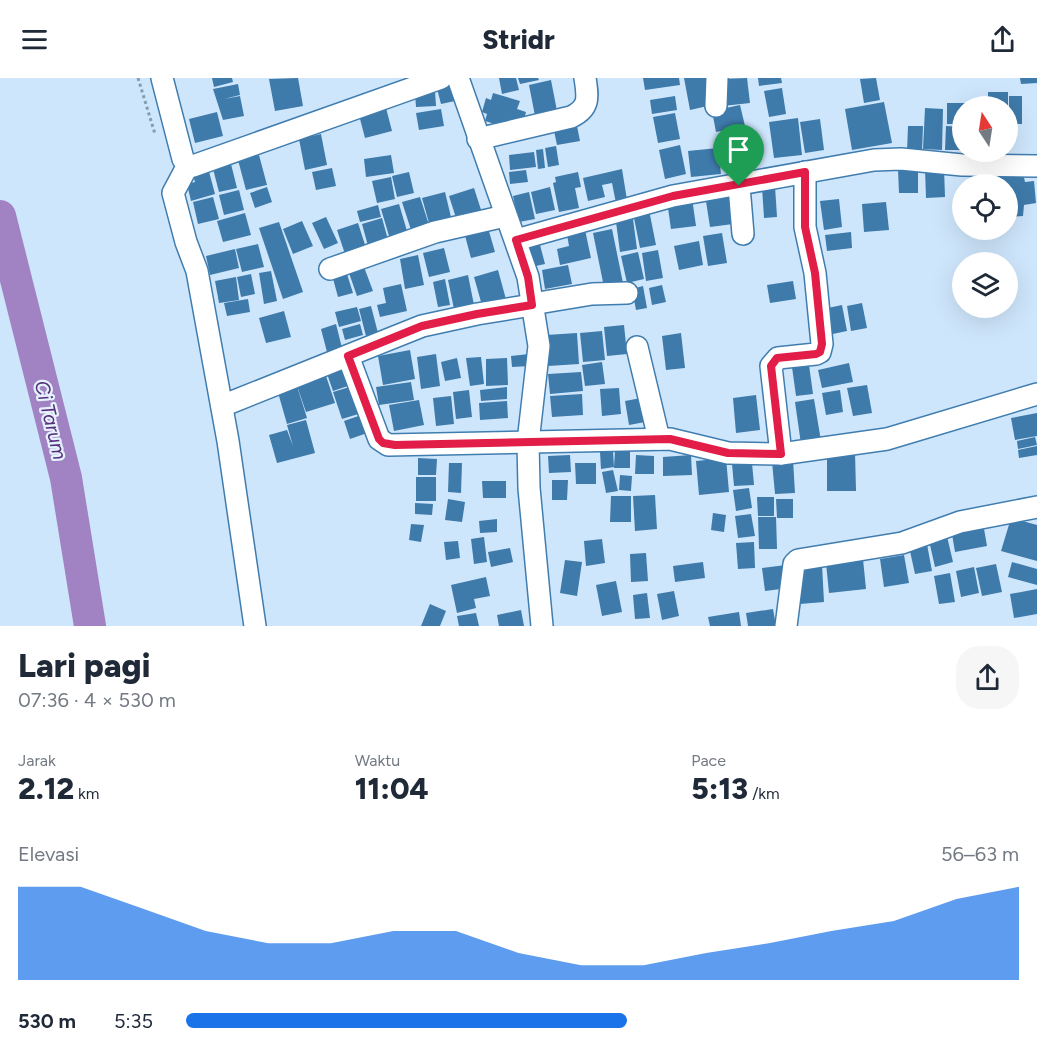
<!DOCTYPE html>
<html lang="id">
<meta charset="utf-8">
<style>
body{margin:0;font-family:Figtree,sans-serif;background:#f6f6f7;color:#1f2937;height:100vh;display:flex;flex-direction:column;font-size:22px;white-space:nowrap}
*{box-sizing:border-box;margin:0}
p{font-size:20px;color:#747a83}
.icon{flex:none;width:33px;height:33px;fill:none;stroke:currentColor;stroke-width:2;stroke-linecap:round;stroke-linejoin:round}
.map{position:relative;height:548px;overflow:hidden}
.drawer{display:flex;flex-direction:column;background:#fff;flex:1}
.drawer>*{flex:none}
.needle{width:39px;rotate:348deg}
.buttons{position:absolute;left:952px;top:18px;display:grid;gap:12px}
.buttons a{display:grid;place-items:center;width:66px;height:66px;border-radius:50%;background:#fff;box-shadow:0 6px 24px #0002;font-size:30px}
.pin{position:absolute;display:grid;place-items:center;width:51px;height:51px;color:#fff;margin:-62px -26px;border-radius:50% 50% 50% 0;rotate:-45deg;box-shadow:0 0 6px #0007}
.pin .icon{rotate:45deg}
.round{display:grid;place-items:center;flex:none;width:63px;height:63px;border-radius:24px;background:#f6f6f7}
.overview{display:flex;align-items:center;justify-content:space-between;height:102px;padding:0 18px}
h1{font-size:33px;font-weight:800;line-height:45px}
.metrics{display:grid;grid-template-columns:repeat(3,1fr);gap:9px;height:102px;padding:6px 18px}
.metrics div{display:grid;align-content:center}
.metrics b{font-size:30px;font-weight:800}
.metrics small{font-size:16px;font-weight:400}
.metrics p{font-size:16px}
.chart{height:168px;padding:12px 18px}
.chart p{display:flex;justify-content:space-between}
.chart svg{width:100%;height:108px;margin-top:6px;fill:#1a73e8;opacity:.7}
ul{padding:0 18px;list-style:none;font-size:20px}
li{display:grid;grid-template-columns:96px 72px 1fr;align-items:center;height:45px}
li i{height:15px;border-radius:8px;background:#1a73e8}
header{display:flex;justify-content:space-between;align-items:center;height:78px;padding:0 18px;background:#fff;font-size:27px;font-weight:800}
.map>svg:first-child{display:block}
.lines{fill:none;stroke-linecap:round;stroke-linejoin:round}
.river{stroke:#a183c3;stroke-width:32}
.building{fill:#3e7aaa}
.minor-casing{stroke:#407daf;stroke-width:24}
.path{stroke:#849cb1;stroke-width:3;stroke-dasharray:3 3;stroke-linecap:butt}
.minor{stroke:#fff;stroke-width:21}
.route-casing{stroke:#fff;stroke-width:12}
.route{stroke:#e11d48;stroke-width:8}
.labels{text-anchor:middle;stroke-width:4.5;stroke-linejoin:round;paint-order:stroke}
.water-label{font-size:20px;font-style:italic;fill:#572f7c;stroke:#e5f2fd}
</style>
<header><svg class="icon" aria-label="menu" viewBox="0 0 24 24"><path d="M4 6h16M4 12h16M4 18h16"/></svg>Stridr<svg class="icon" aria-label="share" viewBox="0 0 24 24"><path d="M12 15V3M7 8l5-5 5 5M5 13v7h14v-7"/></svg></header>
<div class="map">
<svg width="1037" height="548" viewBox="0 0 1037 548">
<rect width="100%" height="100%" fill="#cee6fc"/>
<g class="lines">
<path class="river" d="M0,138l66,262 24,148"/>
</g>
<g class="building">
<path d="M212,0h20l1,4 -19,5z"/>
<path d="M298,0l5,28 -28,5 -6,-32z"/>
<path d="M499,0h17l3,12 -17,4z"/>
<path d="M518,0h20l1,2 -19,4z"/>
<path d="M643,0h36l1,7 -35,5z"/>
<path d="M684,0h22l6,27 -22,5z"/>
<path d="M747,0l3,25 -27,3 -3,-27z"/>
<path d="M758,0h23l1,5 -23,3z"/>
<path d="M876,0l4,22 -16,3 -4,-24z"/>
<path d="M1020,0h17v5l-16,1z"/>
<path d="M551,2l7,36 -22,5 -7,-36z"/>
<path d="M450,3l5,20 -14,3 -5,-19z"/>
<path d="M238,6l2,11 -16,4 16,-3 4,20 -21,4 -10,-31z"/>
<path d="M782,10l4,26 -17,3 -5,-26z"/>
<path d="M435,13l1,15 -20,1 -1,-14z"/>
<rect x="988" y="14" width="20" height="14"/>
<path d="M493,15l27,8 -3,8 9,3 -3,11 -9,7 -29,-9 2,-7 -5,-2 4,-14 5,2z"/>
<path d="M675,18l2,14 -25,4 -2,-14z"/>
<rect x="1009" y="18" width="13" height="28"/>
<path d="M884,24l8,41 -40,7 -7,-41z"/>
<path d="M947,25h38v3h-22v18h-16z"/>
<path d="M740,27l5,21 -29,6 -4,-21z"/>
<path d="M386,30l6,23 -27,7 -6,-23z"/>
<path d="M925,30l18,1 -1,41 -19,-1z"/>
<path d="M441,31l3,17 -25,4 -3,-17z"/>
<path d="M217,34l6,24 -28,7 -6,-24z"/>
<path d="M675,35l5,26 -22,4 -5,-26z"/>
<path d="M798,40l4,37 -28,3 -5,-36z"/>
<path d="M820,41l4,31 -19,3 -5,-31z"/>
<path d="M576,43l4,20 -23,4 -4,-19z"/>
<path d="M908,48h15l-1,26h-15z"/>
<path d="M946,48l17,1v23h-18z"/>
<path d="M755,53l2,12 -20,2 -2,-12z"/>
<path d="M321,56l6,31 -22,5 -6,-31z"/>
<path d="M680,67l6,29 -21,5 -6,-29z"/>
<path d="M556,68l3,19 -11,2 -3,-19z"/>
<path d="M740,68l2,14 -14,3 -3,-15z"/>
<path d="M718,70l3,26 -30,3 -3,-26z"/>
<path d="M543,71l2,19 -7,1 -2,-19z"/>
<path d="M534,74l2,15 -26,3 -1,-15z"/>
<path d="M259,77l8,30 -21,5 -8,-30z"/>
<path d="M391,77l3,18 -28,4 -2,-18z"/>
<path d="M229,78l8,32 -18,4 -8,-31z"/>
<path d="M207,86l8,30 -24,7 -4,-17 8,-2 -4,-14z"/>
<path d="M332,90l4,18 -20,4 -4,-18z"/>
<path d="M918,90v25h-19l-1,-24z"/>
<path d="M944,90l1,29 -19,1 -1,-29z"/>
<path d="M622,91l5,31 -11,3 -4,-20 -10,2 3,12 -17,4 -5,-23z"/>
<path d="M526,92l2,12 -18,2 -1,-12z"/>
<path d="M409,94l5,21 -17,4 -5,-21z"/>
<path d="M578,94l3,15 -6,1 4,20 -20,4 -6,-29 3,-1 -1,-5z"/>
<path d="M1023,95l2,9 9,-1 2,22 -12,2 -1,11 -15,1v-33l-25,-1 17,-2 -1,-5z"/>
<path d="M391,99l4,22 -18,4 -5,-22z"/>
<path d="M775,108l2,31 -13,1 -2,-31z"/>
<path d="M267,109l5,15 -17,6 -5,-15z"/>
<path d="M550,109l5,23 -19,4 -5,-22z"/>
<path d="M474,110l9,28 -25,8 -9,-28z"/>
<path d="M239,112l5,20 -20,5 -5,-20z"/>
<path d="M445,114l6,25 -22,6 -7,-25z"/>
<path d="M529,114l6,27 -16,3 -6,-26z"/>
<path d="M729,114l4,32 -23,3 -5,-32z"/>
<path d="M213,119l6,22 -21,5 -5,-22z"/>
<path d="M420,119l10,31 -18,5 -10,-31z"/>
<path d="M692,120l4,28 -25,3 -4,-28z"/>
<path d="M839,121l3,28 -18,3 -4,-29z"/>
<path d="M886,124l3,28 -25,2 -2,-28z"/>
<path d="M399,126l11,37 -18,5 -11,-37z"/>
<path d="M378,127l3,12 -21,5 -3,-11z"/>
<path d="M649,132l7,35 -16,3 -7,-35z"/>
<path d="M245,135l6,22 -28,7 -6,-21z"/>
<path d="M326,139l12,26 -14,6 -12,-26z"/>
<path d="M382,140l8,29 -20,6 -8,-29z"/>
<path d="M633,141l4,30 -17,3 -4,-30z"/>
<path d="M302,143l11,25 -20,8 -10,-25z"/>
<path d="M486,143l9,31 -24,6 -8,-30z"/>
<path d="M279,144l24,70 -20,7 -24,-71z"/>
<path d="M358,145l9,28 -21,6 -9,-27z"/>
<path d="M584,147l7,33 -31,7 -3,-16 12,-3 -3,-17z"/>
<path d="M612,151l11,54 -19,4 -11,-54z"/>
<path d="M851,154l1,16 -25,3 -2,-16z"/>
<path d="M722,155l5,30 -19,3 -5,-30z"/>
<path d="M539,163l6,23 -14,3 -5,-22z"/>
<path d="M699,163l4,24 -24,5 -5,-24z"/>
<path d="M258,166l6,23 -22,5 -6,-23z"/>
<path d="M444,170l6,24 -21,5 -6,-24z"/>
<path d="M235,171l4,19 -29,7 -4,-19z"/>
<path d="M658,172l5,28 -17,3 -4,-28z"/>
<path d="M638,174l6,27 -17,4 -6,-27z"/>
<path d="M418,177l6,30 -19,4 -5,-30z"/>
<path d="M568,187l4,19 -27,5 -3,-19z"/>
<path d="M364,189l9,24 -16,5 -8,-23z"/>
<path d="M498,192l9,33 -24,6 -9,-32z"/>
<path d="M271,193l6,30 -13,3 -5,-31z"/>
<path d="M346,193l7,22 -15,4 -6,-22z"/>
<path d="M251,196l4,20 -14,3 -4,-20z"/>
<path d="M468,197l6,30 -20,4 -6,-29z"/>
<path d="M236,199l3,23 -20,3 -4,-22z"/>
<path d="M445,201l5,26 -12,2 -5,-25z"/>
<path d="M793,203l3,18 -26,4 -3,-18z"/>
<path d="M401,206l6,27 -27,6 -3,-12 9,-2 -3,-15z"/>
<path d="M662,207l4,17 -14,3 -3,-17z"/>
<path d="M643,208l4,22 -11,2 -4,-21z"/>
<path d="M248,221l2,13 -23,4 -3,-13z"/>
<path d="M862,225l5,25 -16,3 -4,-25z"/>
<path d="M842,227l5,26 -19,4 -5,-26z"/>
<path d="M371,228l7,27 -12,3 -7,-27z"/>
<path d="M357,229l4,14 -22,6 -4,-15z"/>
<path d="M284,233l7,26 -25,6 -7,-25z"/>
<path d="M336,246l6,24 -15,4 -6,-23z"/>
<path d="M360,246l3,11 -18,5 -3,-11z"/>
<path d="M624,247l3,29 -20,2 -3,-29z"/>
<path d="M602,253l3,29 -22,2 -3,-29z"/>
<path d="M577,255l2,31 -31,2 -2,-31z"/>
<path d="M681,255l4,35 -19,2 -4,-34z"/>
<path d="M410,272l5,29 -32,6 -5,-29z"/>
<path d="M436,276l4,32 -19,3 -4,-32z"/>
<path d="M529,276l1,12 -18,1 -1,-11z"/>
<path d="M481,279l3,27 -14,2 -4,-28z"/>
<path d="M457,280l4,20 -16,3 -4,-19z"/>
<path d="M507,280l1,27 -22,1v-27z"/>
<path d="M347,283l7,23 -21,7 -8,-23z"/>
<path d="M602,284l3,22 -20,2 -3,-21z"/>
<path d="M849,285l4,19 -31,6 -4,-18z"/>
<path d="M809,287l4,29 -17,2 -4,-29z"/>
<path d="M581,294l2,19 -33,3 -2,-20z"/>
<path d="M325,295l10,30 -29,9 -10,-29z"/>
<path d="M411,304l3,18 -35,5 -3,-18z"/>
<path d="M296,305l11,35 -20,6 -10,-35z"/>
<path d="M356,307l9,27 -23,7 -9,-27z"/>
<path d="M867,307l5,28 -19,3 -6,-28z"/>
<path d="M507,309v12l-26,2 -1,-11z"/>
<path d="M619,310l2,26 -19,2 -2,-27z"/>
<path d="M469,312l3,27 -16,2 -3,-27z"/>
<path d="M840,312l3,22 -17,3 -4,-22z"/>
<path d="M582,316l1,21 -31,2 -2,-21z"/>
<path d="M756,317l4,35 -24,3 -3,-35z"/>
<path d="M451,318l3,28 -18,2 -3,-28z"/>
<path d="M641,320l4,24 -16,3 -4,-24z"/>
<path d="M814,321l7,42 -20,3 -6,-42z"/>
<path d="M419,322l5,25 -30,6 -5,-26z"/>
<path d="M507,323l1,17 -28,2 -1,-17z"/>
<path d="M1037,335v23l-22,4 -4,-22z"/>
<path d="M364,336l6,18 -20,7 -6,-18z"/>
<path d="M306,342l9,33 -38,10 -8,-28 18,-5 6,16 -6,-21z"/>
<path d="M1035,359l2,8 -19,4 -1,-8z"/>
<path d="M1037,368v9l-18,3 -1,-8z"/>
<path d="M615,372h15v18h-16z"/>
<path d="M613,373l1,16 -13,2 -1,-17z"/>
<path d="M827,374h28l1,39h-29z"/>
<path d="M570,377l1,17 -22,1 -1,-17z"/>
<path d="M636,377l18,1v18h-19z"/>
<path d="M691,377l1,20 -29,1v-19z"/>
<path d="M418,380l19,1 -1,16h-18z"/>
<path d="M726,380l3,34 -30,3 -3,-34z"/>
<path d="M793,382l2,33 -20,1 -3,-32z"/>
<path d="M449,385h13l-1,30 -13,-1z"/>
<path d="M575,385h21v21h-20z"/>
<path d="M752,385l2,22 -20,1 -2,-22z"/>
<path d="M613,392l5,21 -12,2 -4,-21z"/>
<path d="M620,397l12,1 -1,15 -12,-1z"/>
<rect x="416" y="399" width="20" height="24"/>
<path d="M552,402h16l-1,20h-15z"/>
<path d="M482,403h24v17h-23z"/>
<path d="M749,410l3,20 -16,3 -3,-21z"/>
<path d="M655,417l2,34 -22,2 -2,-35z"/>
<path d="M611,418h20v26h-21z"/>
<path d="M757,419h17v19h-16z"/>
<path d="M448,421l17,3 -3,20 -17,-2z"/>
<path d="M776,421h17v19h-16z"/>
<path d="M415,425l18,1 -1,11 -17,-1z"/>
<path d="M713,435l13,2 -2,17 -13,-2z"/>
<path d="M751,436l4,22 -17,2 -3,-22z"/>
<path d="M758,439h18l1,32h-18z"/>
<path d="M1011,440l26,7v36l-36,-10z"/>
<path d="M497,441v13l-17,1 -1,-12z"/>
<path d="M983,445l4,23 -32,6 -4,-24z"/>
<path d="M411,446l13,1 -3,17 -12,-2z"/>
<path d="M946,454l7,30 -18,5 -7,-31z"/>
<path d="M484,459l3,25 -13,2 -3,-25z"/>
<path d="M602,461l3,24 -19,3 -2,-25z"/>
<path d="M926,461l6,32 -17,3 -7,-32z"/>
<path d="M458,463l2,17 -14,2 -2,-18z"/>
<path d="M754,464l1,26 -17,1 -2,-26z"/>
<path d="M510,470l3,14 -22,5 -3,-15z"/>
<path d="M646,475l2,28 -17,1 -1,-28z"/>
<path d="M904,477l5,28 -25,4 -4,-28z"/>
<path d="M863,481l3,30 -37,4 -3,-30z"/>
<path d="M565,482l17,2 -5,34 -17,-3z"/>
<path d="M703,484l2,16 -30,4 -2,-16z"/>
<path d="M1012,484l25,7v16l-29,-8z"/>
<path d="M996,486l6,28 -20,4 -6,-28z"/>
<path d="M786,487l3,23 -24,3 -3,-23z"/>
<path d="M822,487l2,37 -24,2 -2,-38z"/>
<path d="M974,489l5,26 -18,4 -5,-26z"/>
<path d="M950,495l5,29 -16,2 -5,-28z"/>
<path d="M486,499l4,19 -16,3 2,9 -19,5 -6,-28z"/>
<path d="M616,503l6,31 -20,4 -6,-31z"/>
<path d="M1037,511v25l-23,4 -4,-24z"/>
<path d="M674,513l5,25 -17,4 -5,-26z"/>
<path d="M647,515l3,25 -15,1 -2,-24z"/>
<path d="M430,526l16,7 -6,15h-19z"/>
<path d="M773,531l3,17h-28l-2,-13z"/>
<path d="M521,532l3,16h-25l-2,-11z"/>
<path d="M739,534l2,14h-31l-2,-9z"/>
<path d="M476,535l3,13h-20l-2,-10z"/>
</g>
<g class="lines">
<defs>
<g id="minor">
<path d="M162,0l21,81 5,6 5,1 248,-88"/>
<path d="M458,0l70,199 11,69 -11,96 1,46 13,138"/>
<path d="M716,28l1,-28"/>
<path d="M478,61l93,-22c19,-9 17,-20 14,-39"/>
<path d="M188,87l-15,28 13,49 11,29 31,170 27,185"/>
<path d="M739,108l4,48"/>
<path d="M516,162l157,-44 201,-36 27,-1 61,6 75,1"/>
<path d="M330,191l105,-37 70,-16"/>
<path d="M532,226l60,-10 35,-1"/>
<path d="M637,269l22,92"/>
<path d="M348,278l31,83 9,6 282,-6 58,14 53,1 106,-15 150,-45"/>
<path d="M222,328l200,-80 55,-12 55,-9"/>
<path d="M781,376l-10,-88 7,-8 38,-4 4,-2 2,-8 -7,-71 -10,-46v-55"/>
<path d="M786,548l8,-62 4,-4 104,-17 58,-21 77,-15"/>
</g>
</defs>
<use href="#minor" class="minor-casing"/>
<path class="path" d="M138,0l17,56"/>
<use href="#minor" class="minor"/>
</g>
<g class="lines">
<defs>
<path id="route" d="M805,94v55l10,46 7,71 -2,8 -4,2 -39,4 -6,8 10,88 -53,-1 -58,-14 -275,6 -12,-2 -4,-4 -31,-83 74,-30 55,-12 55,-9 -4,-28 -12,-37 157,-44z"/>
</defs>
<use href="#route" class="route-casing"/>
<use href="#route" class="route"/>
</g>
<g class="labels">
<g class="water-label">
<text transform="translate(51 342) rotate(76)" y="7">Ci Tarum</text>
</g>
</g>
</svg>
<div class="buttons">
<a><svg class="needle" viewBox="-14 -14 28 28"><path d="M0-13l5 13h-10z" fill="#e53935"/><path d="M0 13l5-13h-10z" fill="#747a83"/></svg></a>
<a><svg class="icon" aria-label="locate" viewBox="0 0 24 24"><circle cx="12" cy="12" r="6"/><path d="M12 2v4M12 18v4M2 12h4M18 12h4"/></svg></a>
<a><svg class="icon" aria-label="layers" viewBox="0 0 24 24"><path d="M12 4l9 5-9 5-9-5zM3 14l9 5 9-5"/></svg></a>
</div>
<div class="pin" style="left:739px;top:108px;background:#1e9e55"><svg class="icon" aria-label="arrive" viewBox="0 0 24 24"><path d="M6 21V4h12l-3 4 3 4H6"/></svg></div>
</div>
<section class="drawer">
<div class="overview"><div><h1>Lari pagi</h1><p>07:36 · 4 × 530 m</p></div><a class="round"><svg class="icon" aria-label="share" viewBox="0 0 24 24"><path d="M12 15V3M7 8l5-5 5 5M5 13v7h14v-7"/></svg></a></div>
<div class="metrics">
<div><p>Jarak</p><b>2.12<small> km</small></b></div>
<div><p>Waktu</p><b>11:04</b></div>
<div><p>Pace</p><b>5:13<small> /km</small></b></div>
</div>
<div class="chart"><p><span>Elevasi</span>56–63 m</p>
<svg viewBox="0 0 160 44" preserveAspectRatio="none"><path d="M0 44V6L10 6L20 15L30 24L40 29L50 29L60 24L70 24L80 33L90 38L100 38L110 33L120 29L130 24L140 20L150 11L160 6V44z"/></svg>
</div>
<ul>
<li><b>530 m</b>5:35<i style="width:53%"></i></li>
</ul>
</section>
